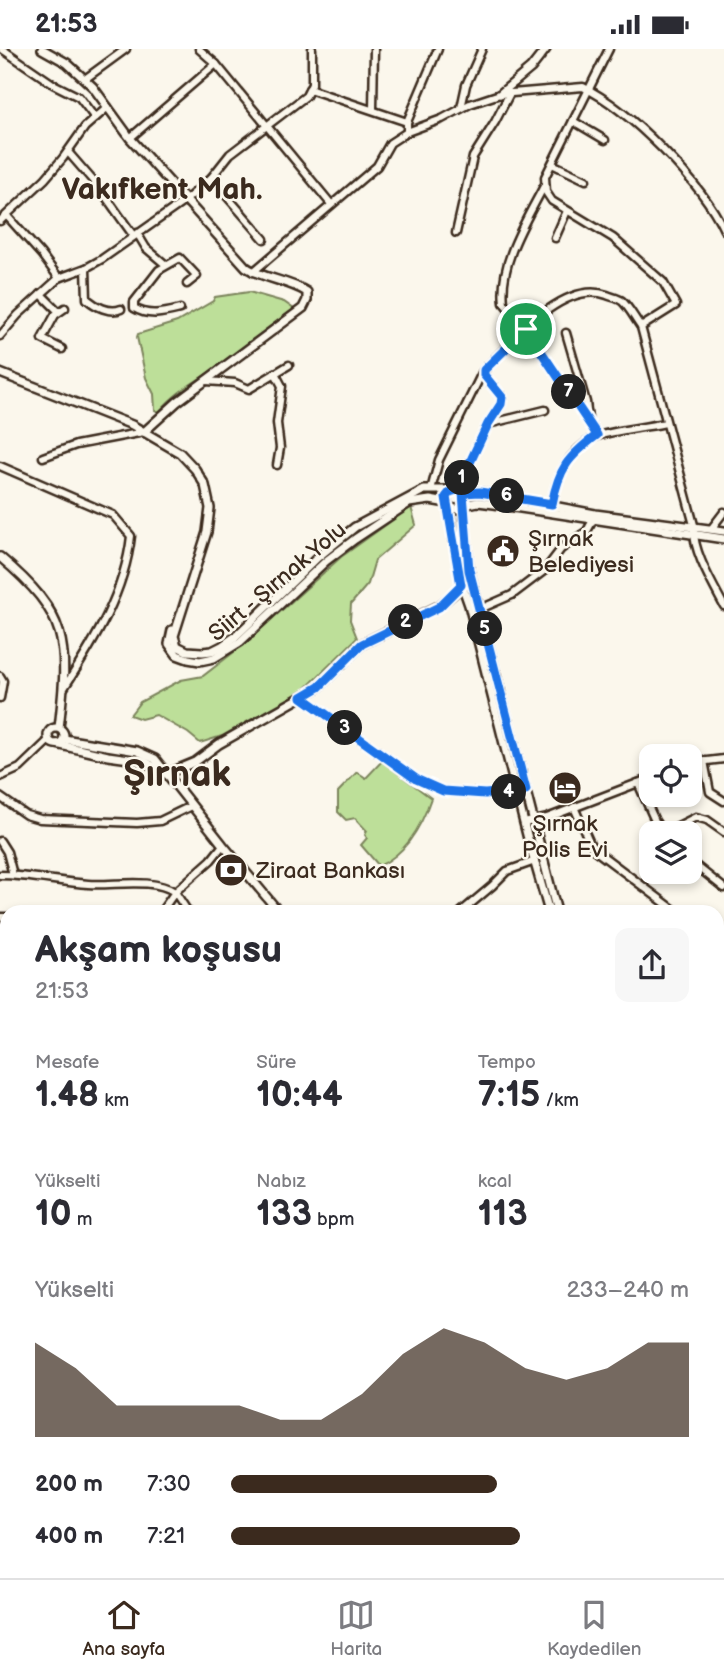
<!DOCTYPE html>
<html lang="tr">
<meta charset="utf-8">
<style>
body{margin:0;font-family:"Balsamiq Sans",sans-serif;background:#f7f7f7;color:#2b2b33;height:100vh;display:flex;flex-direction:column;font-size:26px;white-space:nowrap}
*{box-sizing:border-box;margin:0}
p{font-size:23px;color:#7c7c81}
.icon{flex:none;width:38px;height:38px;fill:none;stroke:currentColor;stroke-width:2;stroke-linecap:round;stroke-linejoin:round}
.map{position:relative;flex:1;overflow:hidden}
.details{position:absolute;left:0px;top:856px;width:724px;height:674px;display:flex;flex-direction:column;background:#fff;border-radius:21px 21px 0 0;box-shadow:0 4px 10px #0003}
.details>*{flex:none}
.fabs{position:absolute;left:639px;top:695px;display:grid;gap:14px}
.fabs a{display:grid;place-items:center;width:63px;height:63px;border-radius:14px;background:#fff;box-shadow:0 4px 10px #0003;font-size:35px}
.pin{position:absolute;display:grid;place-items:center;width:60px;height:60px;color:#fff;margin:-30px;border:4px solid #fff;border-radius:50%;box-shadow:0 2px 7px #0007}
.km{position:absolute;width:35px;height:35px;margin:-18px;border-radius:50%;background:#222;color:#fff;font-size:19px;line-height:35px;text-align:center}
.round{display:grid;place-items:center;flex:none;width:74px;height:74px;border-radius:14px;background:#f7f7f7}
.overview{display:flex;align-items:center;justify-content:space-between;height:119px;padding:0 35px}
h1{font-size:38px;font-weight:700;line-height:52px}
.figures{display:grid;grid-template-columns:repeat(3,1fr);gap:10px;height:119px;padding:7px 35px}
.figures div{display:grid;align-content:center}
.figures b{font-size:35px;font-weight:700}
.figures small{font-size:19px;font-weight:400}
.figures p{font-size:19px}
.chart{height:196px;padding:14px 35px}
.chart p{display:flex;justify-content:space-between}
.chart svg{width:100%;height:126px;margin-top:7px;fill:#3b2a1e;opacity:.7}
ul{padding:0 35px;list-style:none;font-size:23px}
li{display:grid;grid-template-columns:112px 84px 1fr;align-items:center;height:52px}
li i{height:18px;border-radius:9px;background:#3b2a1e}
.status{display:flex;justify-content:space-between;align-items:center;height:49px;padding:0 35px;background:#fff;direction:ltr}
.status svg{height:19px;fill:currentColor}
.tabs{display:flex;justify-content:space-around;align-items:center;height:98px;border-top:2px solid #e1e1e2;background:#fff;font-size:19px;color:#7c7c81}
.tabs a{display:grid;justify-items:center;gap:4px}
.tabs .on{color:#3b2a1e}
.map>svg:first-child{display:block}
.green{fill:#bddf99;stroke:#7c845c;stroke-width:2}
.lines{fill:none;stroke-linecap:round;stroke-linejoin:round}
.minor-casing{stroke:#3b2a1e;stroke-width:11}
.tertiary-casing{stroke:#3b2a1e;stroke-width:12}
.minor{stroke:#fbf7ec;stroke-width:6}
.tertiary{stroke:#fbf7ec;stroke-width:7}
.route-casing{stroke:#fff;stroke-width:14}
.route{stroke:#1a73e8;stroke-width:9}
.labels{text-anchor:middle;stroke-width:5;stroke-linejoin:round;paint-order:stroke}
.poi-label{font-size:23px;fill:#3b2a1e;stroke:#fbf7ec;text-anchor:start}
.street-label{font-size:23px;fill:#3b2a1e;stroke:#fbf7ec}
.district-label{font-size:30px;font-weight:bold;fill:#3b2a1e;stroke:#fbf7ec}
.town-label{font-size:37px;font-weight:bold;fill:#3b2a1e;stroke:#fbf7ec}
</style>
<div class="status"><b>21:53</b><svg viewBox="0 0 49 12"><path d="M0 12V9h3v3zM5 12V6h3v6zM10 12V3h3v9zM15 12V0h3v12zM26 1h20v11H26zM47 4h2v5h-2z"/></svg></div>
<div class="map">
<svg width="724" height="1529" viewBox="0 0 724 1529">
<rect width="100%" height="100%" fill="#fbf7ec"/>
<filter id="ink" filterUnits="userSpaceOnUse"><feTurbulence type="fractalNoise" baseFrequency=".0143" numOctaves="2"/><feDisplacementMap in="SourceGraphic" scale="14" xChannelSelector="R" yChannelSelector="G"/><feConvolveMatrix kernelMatrix="1 2 1 2 8 2 1 2 1" color-interpolation-filters="sRGB"/></filter>
<g filter="url(#ink)">
<g class="green">
<path d="M249,243l35,10 10,7c-24,20 -49,39 -75,57 -22,15 -43,25 -60,46l-4,-2 -1,-16 -8,-16 -9,-41 1,-3 39,-12 36,-21 2,-4z"/>
<path d="M411,458l5,18 -41,35 -7,24 -17,20 -1,16 7,18 -52,51 -83,47 -22,7 -12,-10 -32,-18 -15,4 -11,-4 10,-13 41,-22 22,-4 40,-31 98,-88z"/>
<path d="M382,712l49,37c-9,27 -24,55 -52,68l-18,-21 6,-7 -2,-3 2,-4 -12,-13 -9,2 -8,-8v-20l19,-20 9,6z"/>
</g>
<g class="lines">
<defs>
<g id="minor">
<path d="M2,0l51,35 26,13 16,21"/>
<path d="M199,0l17,15 115,140"/>
<path d="M609,0l-64,128 1,15 6,9 61,37 50,44 13,23 -35,22"/>
<path d="M85,30l41,-30"/>
<path d="M309,40l98,33"/>
<path d="M461,59l5,-23 16,-36"/>
<path d="M373,61l1,-61"/>
<path d="M573,72l32,19"/>
<path d="M407,83v-10l31,-73"/>
<path d="M130,89l86,-74"/>
<path d="M68,103l33,38 32,45"/>
<path d="M552,115l34,16"/>
<path d="M211,129l53,61"/>
<path d="M544,137c-18,35 -45,76 -40,117l23,28 70,104"/>
<path d="M7,167l34,38 18,24"/>
<path d="M0,172l45,-42 18,-21 22,-31 23,-20"/>
<path d="M137,184l9,15 20,17"/>
<path d="M456,184l17,-76 22,-35 15,-29"/>
<path d="M555,189l12,-27"/>
<path d="M86,219l1,31c8,7 23,15 34,10"/>
<path d="M253,223l124,-106 13,-23 17,-11 35,-13 28,-15 30,-10 83,-7c46,22 120,97 141,143"/>
<path d="M41,245l17,17"/>
<path d="M180,260c-16,4 -31,8 -46,-1v-6l25,-32 21,-12 17,18 -10,8"/>
<path d="M566,284l20,69 2,17"/>
<path d="M0,287l18,-21 41,-37 27,-10 16,-9 84,-59 25,-22 19,-24 76,-58 6,-12v-35"/>
<path d="M62,300l-20,-10 13,-24 10,-7"/>
<path d="M275,324l7,13 -5,37 3,25 -3,17"/>
<path d="M206,332l29,2 14,6 40,-24"/>
<path d="M488,375l13,-20 1,-7 -18,-22v-5c28,-28 79,-91 123,-75 4,2 11,3 15,6 7,6 13,18 19,26l53,198c-3,24 19,60 30,81"/>
<path d="M43,408l33,-12 68,-13"/>
<path d="M0,417l113,49 18,21c-6,56 -37,106 -67,152"/>
<path d="M431,441l8,-30 44,-89"/>
<path d="M457,441l31,-66 57,-14"/>
<path d="M552,455c5,-29 16,-52 43,-67 10,-5 57,-11 71,-14"/>
<path d="M711,480l13,-17"/>
<path d="M480,560l32,-14 33,-25 16,-21 26,-18 6,-11"/>
<path d="M0,627l3,5 -3,17"/>
<path d="M302,648l114,82 27,12 42,3 41,-4"/>
<path d="M704,712l6,31 14,9"/>
<path d="M690,714l34,-4"/>
<path d="M0,728l20,-9 29,-28"/>
<path d="M638,734l17,38 9,12"/>
<path d="M0,748l26,18 14,4 97,4 23,-2 31,-15"/>
<path d="M574,758l18,41 85,64"/>
<path d="M524,774l23,-5 104,-40"/>
<path d="M664,784l32,-16 11,3 17,12"/>
<path d="M0,792l7,11 6,23"/>
<path d="M690,812l34,27"/>
<path d="M0,826c29,0 59,7 88,9 26,2 64,-7 87,8l-14,20"/>
<path d="M188,863l-13,-20 36,-32 12,-15"/>
<path d="M461,863l31,-26 15,-15 28,-10"/>
<path d="M0,868h7"/>
<path d="M718,896l6,-2"/>
<path d="M0,918l7,-3"/>
<path d="M0,978l7,19"/>
<path d="M718,1015l6,-5"/>
<path d="M0,1032l7,-1"/>
<path d="M718,1060l6,-5"/>
<path d="M0,1192l7,7"/>
<path d="M0,1312l7,1"/>
<path d="M315,1522l8,7"/>
<path d="M140,1529l3,-7"/>
</g>
<g id="tertiary">
<path d="M42,0l25,14 26,24 37,51 116,129c17,12 42,13 61,25v8l-4,8 -126,94 -33,30"/>
<path d="M500,45l31,-26 15,-19"/>
<path d="M0,324l132,52 48,28 15,16 10,16 5,23 -3,24 -33,104 3,10 10,5 15,1 10,-1 10,-5 13,-9 83,-80 37,-30 69,-37h28"/>
<circle cx="456" cy="450" r="10"/>
<path d="M463,444l17,-1 115,22 129,17"/>
<path d="M448,456l14,80 7,20 58,230 22,77"/>
<path d="M463,456l6,65 88,342"/>
<path d="M464,456l14,-3 16,2 230,35"/>
<path d="M0,508c69,58 69,85 59,171"/>
<path d="M172,581l-3,14 8,11 11,4 12,2 14,-3 26,-16 86,-81 29,-22 54,-36 21,-3 17,3"/>
<circle cx="56" cy="687" r="8"/>
<path d="M64,690l73,12 18,8 68,86 56,67"/>
<path d="M56,695l52,12 36,5 22,13"/>
<path d="M166,725l29,-12 24,-18 100,-57 43,-43 77,-38 25,-21"/>
<path d="M718,1447l6,-4"/>
<path d="M547,1522l7,7"/>
<path d="M563,1522l7,7"/>
</g>
</defs>
<use href="#minor" class="minor-casing"/>
<use href="#tertiary" class="tertiary-casing"/>
<use href="#minor" class="minor"/>
<use href="#tertiary" class="tertiary"/>
</g>
</g>
<g class="lines" filter="url(#ink)">
<defs>
<path id="route" d="M526,280l71,106c-29,22 -38,33 -45,69l-72,-12 -17,1 6,77 57,220 -41,4 -42,-3 -27,-12 -114,-82 17,-10 43,-43 77,-37 22,-22 -15,-88 4,-5 7,-2 31,-66 13,-20 1,-7 -18,-22v-5z"/>
</defs>
<use href="#route" class="route-casing"/>
<use href="#route" class="route"/>
</g>
<defs>
<symbol id="civic-disc" viewBox="-11 -11 22 22"><circle r="9.5" fill="#3b2a1e" stroke="#fbf7ec"/><path d="M-.6-6.5H3V-4.5H.6V-3L4-1V1h2V6H-6V1h2V-1L-.6-3ZM-1.2 2.5V6h2.4V2.5Z" fill="#fff"/></symbol>
<symbol id="hotel-disc" viewBox="-11 -11 22 22"><circle r="9.5" fill="#3b2a1e" stroke="#fbf7ec"/><path d="M-6-4.5h1.5V1H6V5H4.5V3h-9V5H-6ZM-4 0a1.8 1.8 0 1 1 3.6 0ZM.5 0V-2.5h3Q6-2.5 6 0Z" fill="#fff"/></symbol>
<symbol id="bank-disc" viewBox="-11 -11 22 22"><circle r="9.5" fill="#3b2a1e" stroke="#fbf7ec"/><path d="M-6-4H6V4H-6ZM0-2.3a2.3 2.3 0 1 0 0 4.6a2.3 2.3 0 1 0 0-4.6Z" fill="#fff"/></symbol>
</defs>
<g fill-rule="evenodd">
<use href="#civic-disc" x="484" y="483" width="38" height="38"/>
<use href="#hotel-disc" x="546" y="720" width="38" height="38"/>
<use href="#bank-disc" x="212" y="802" width="38" height="38"/>
</g>
<g class="labels">
<g class="poi-label">
<text x="528" y="497">Şırnak<tspan x="528" dy="26">Belediyesi</tspan></text>
<text x="565" y="782" text-anchor="middle">Şırnak<tspan x="565" dy="26">Polis Evi</tspan></text>
<text x="256" y="829">Ziraat Bankası</text>
</g>
<g class="street-label">
<text transform="translate(277 532) rotate(-40)" y="8">Siirt - Şırnak Yolu</text>
</g>
<g class="district-label">
<text x="162" y="150">Vakıfkent Mah.</text>
</g>
<g class="town-label">
<text x="177" y="737">Şırnak</text>
</g>
</g>
</svg>
<div class="fabs">
<a><svg class="icon" aria-label="locate" viewBox="0 0 24 24"><circle cx="12" cy="12" r="6"/><path d="M12 2v4M12 18v4M2 12h4M18 12h4"/></svg></a>
<a><svg class="icon" aria-label="layers" viewBox="0 0 24 24"><path d="M12 4l9 5-9 5-9-5zM3 14l9 5 9-5"/></svg></a>
</div>
<div class="pin" style="left:526px;top:280px;background:#1e9e55"><svg class="icon" aria-label="arrive" viewBox="0 0 24 24"><path d="M6 21V4h12l-3 4 3 4H6"/></svg></div>
<b class="km" style="left:462px;top:429px">1</b>
<b class="km" style="left:406px;top:573px">2</b>
<b class="km" style="left:345px;top:679px">3</b>
<b class="km" style="left:509px;top:743px">4</b>
<b class="km" style="left:485px;top:580px">5</b>
<b class="km" style="left:507px;top:447px">6</b>
<b class="km" style="left:569px;top:343px">7</b>
<section class="details">
<div class="overview"><div><h1>Akşam koşusu</h1><p>21:53</p></div><a class="round"><svg class="icon" aria-label="share" viewBox="0 0 24 24"><path d="M12 15V3M7 8l5-5 5 5M5 13v7h14v-7"/></svg></a></div>
<div class="figures">
<div><p>Mesafe</p><b>1.48<small> km</small></b></div>
<div><p>Süre</p><b>10:44</b></div>
<div><p>Tempo</p><b>7:15<small> /km</small></b></div>
</div>
<div class="figures">
<div><p>Yükselti</p><b>10<small> m</small></b></div>
<div><p>Nabız</p><b>133<small> bpm</small></b></div>
<div><p>kcal</p><b>113</b></div>
</div>
<div class="chart"><p><span>Yükselti</span>233–240 m</p>
<svg viewBox="0 0 160 44" preserveAspectRatio="none"><path d="M0 44V11L10 20L20 33L30 33L40 33L50 33L60 38L70 38L80 29L90 15L100 6L110 11L120 20L130 24L140 20L150 11L160 11V44z"/></svg>
</div>
<ul>
<li><b>200 m</b>7:30<i style="width:58%"></i></li>
<li><b>400 m</b>7:21<i style="width:63%"></i></li>
</ul>
</section>
</div>
<nav class="tabs">
<a class="on"><svg class="icon" aria-label="home" viewBox="0 0 24 24"><path d="M3 11l9-7 9 7M6 9v11h12V9"/></svg>Ana sayfa</a>
<a><svg class="icon" aria-label="map" viewBox="0 0 24 24"><path d="M3 6l6-2 6 2 6-2v14l-6 2-6-2-6 2zM9 4v14M15 6v14"/></svg>Harita</a>
<a><svg class="icon" aria-label="saved" viewBox="0 0 24 24"><path d="M7 4h10v16l-5-4-5 4z"/></svg>Kaydedilen</a>
</nav>
